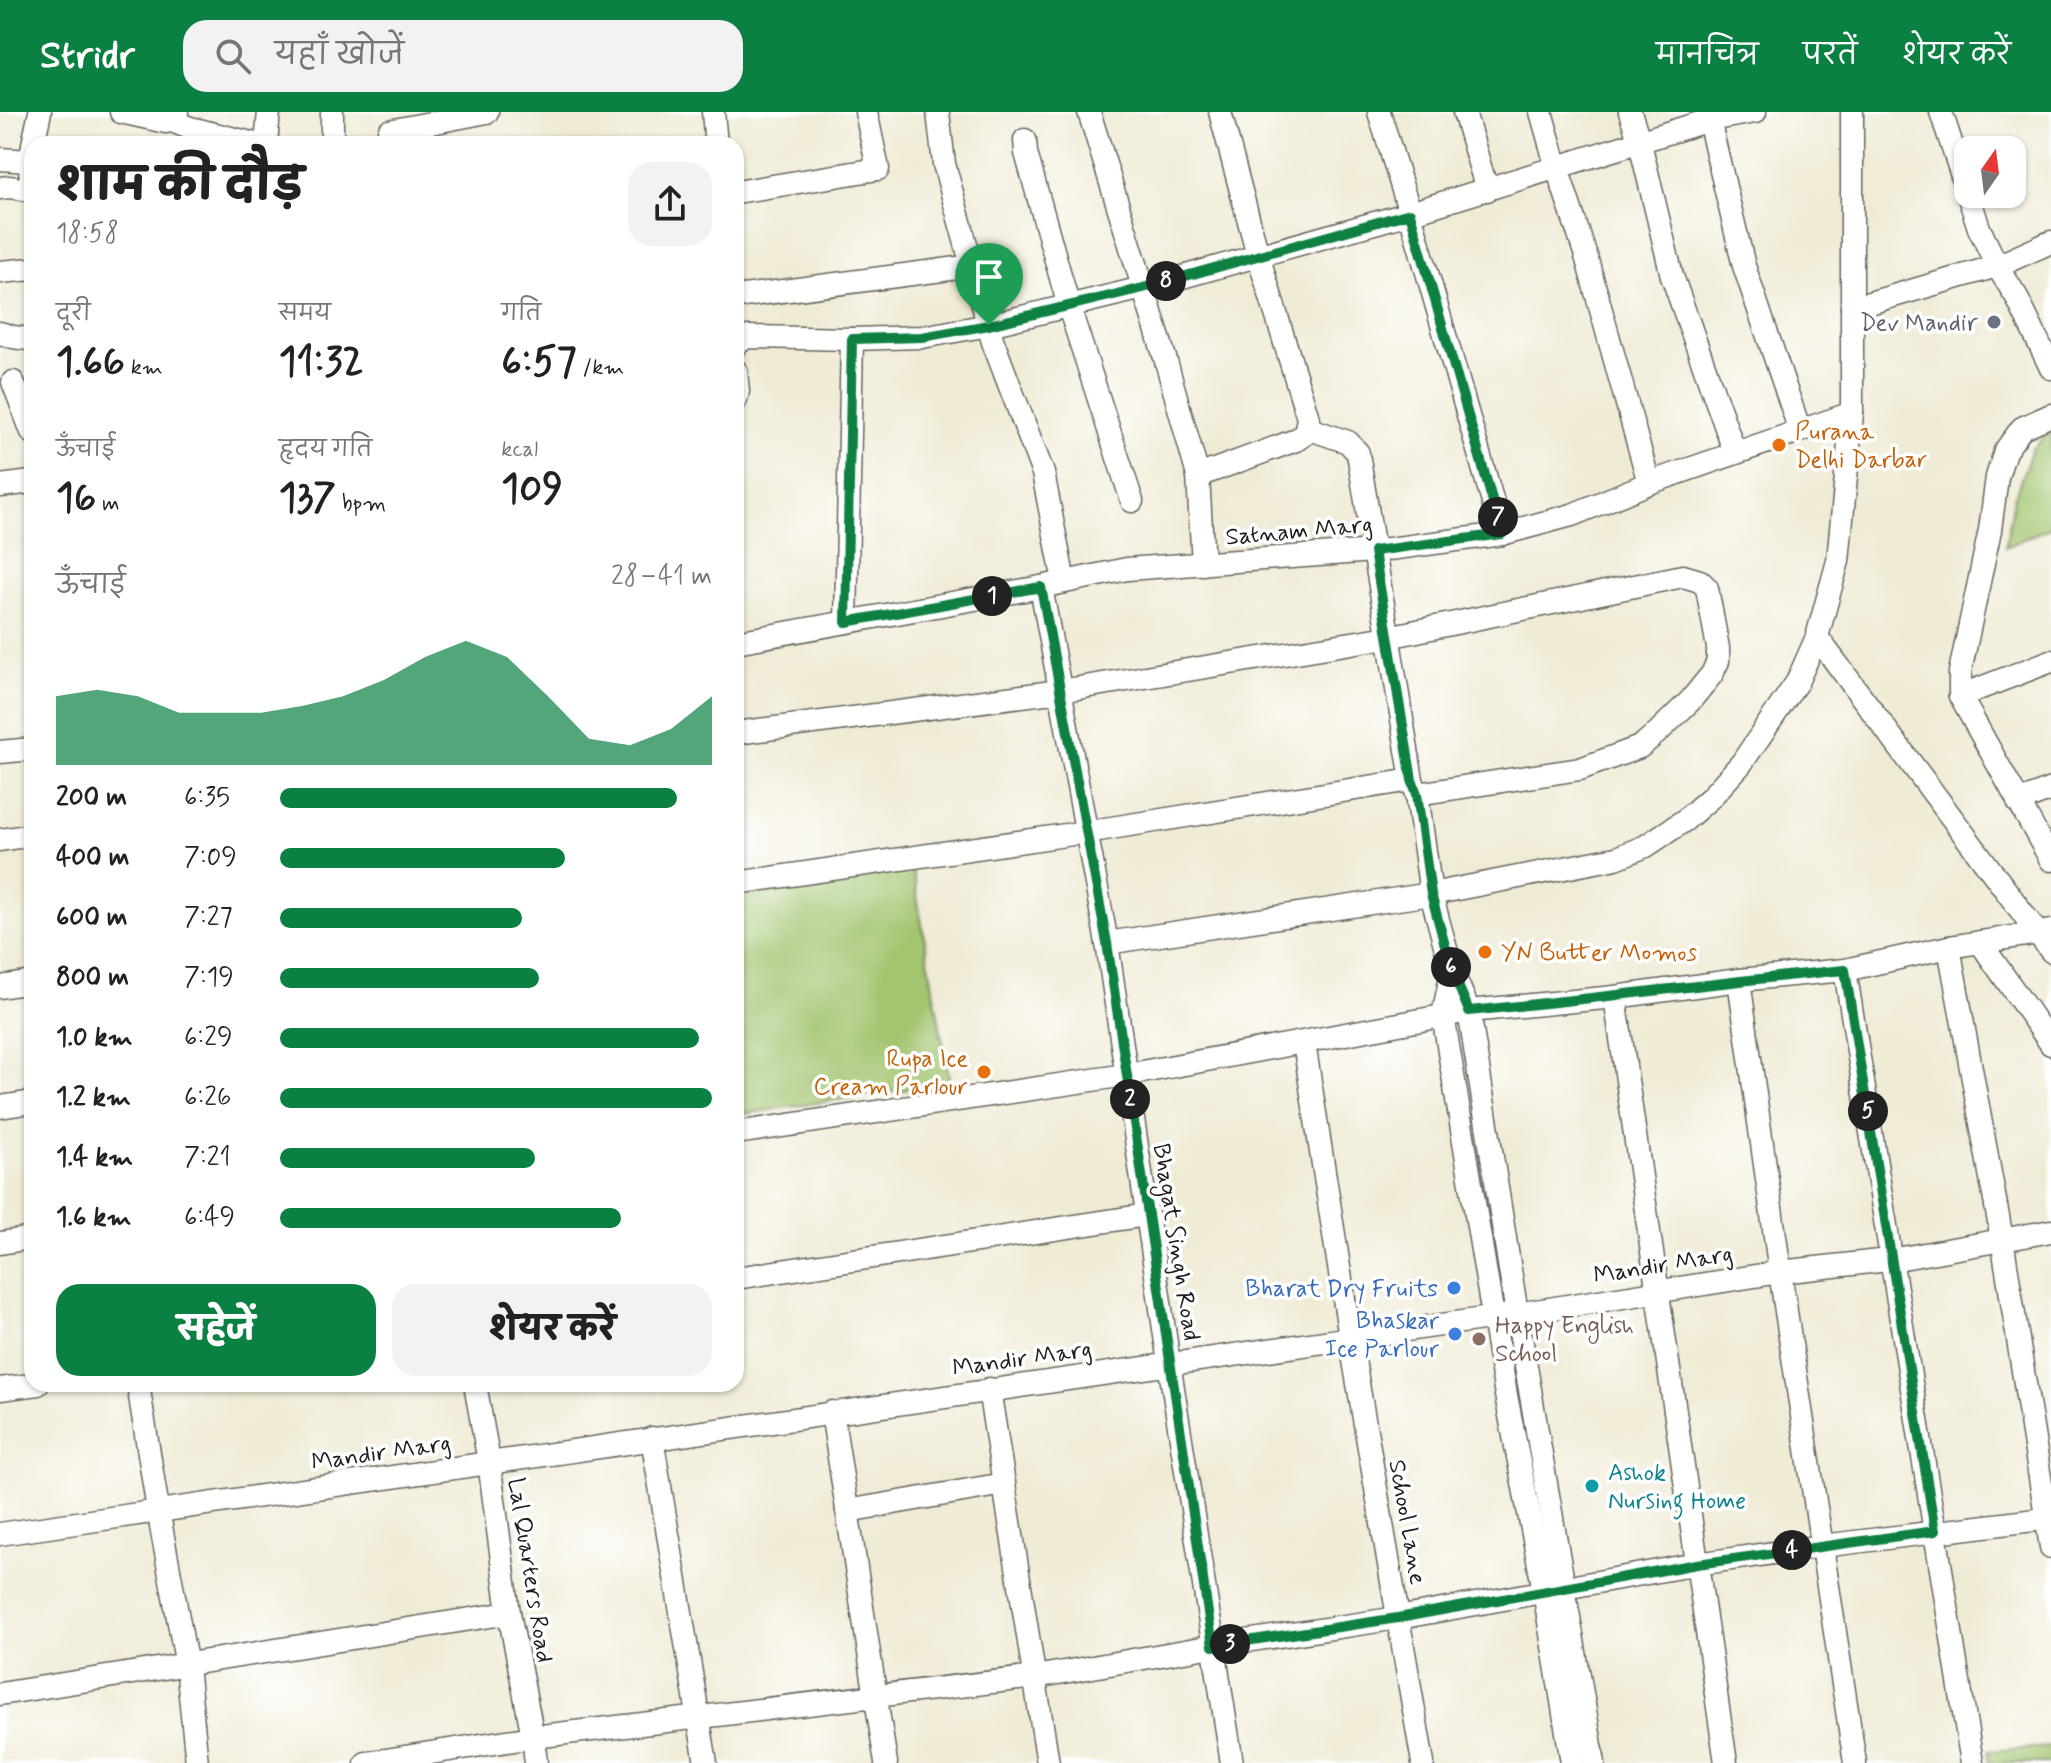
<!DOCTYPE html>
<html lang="hi">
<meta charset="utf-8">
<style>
body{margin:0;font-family:Mynerve,"Playpen Sans Deva",sans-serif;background:#f2f2f2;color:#222;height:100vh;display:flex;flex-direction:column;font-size:30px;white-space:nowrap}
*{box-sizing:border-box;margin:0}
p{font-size:26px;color:#767676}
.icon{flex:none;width:44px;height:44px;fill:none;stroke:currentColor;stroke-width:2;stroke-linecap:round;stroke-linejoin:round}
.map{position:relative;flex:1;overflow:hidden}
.sheet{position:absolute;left:24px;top:24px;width:720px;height:1256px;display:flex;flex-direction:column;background:#fff;border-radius:24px;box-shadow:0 2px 6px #0004}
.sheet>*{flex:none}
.needle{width:52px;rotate:14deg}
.fabs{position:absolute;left:1954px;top:24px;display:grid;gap:16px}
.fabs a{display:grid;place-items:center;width:72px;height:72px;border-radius:16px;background:#fff;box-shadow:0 2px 6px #0004;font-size:40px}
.pin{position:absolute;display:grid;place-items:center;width:68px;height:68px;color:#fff;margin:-82px -34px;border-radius:50% 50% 50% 0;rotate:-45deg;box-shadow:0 0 8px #0007}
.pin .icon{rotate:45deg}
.km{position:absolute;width:40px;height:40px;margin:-20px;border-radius:50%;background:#222;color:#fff;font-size:22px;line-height:40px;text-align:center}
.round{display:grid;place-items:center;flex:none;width:84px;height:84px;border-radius:24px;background:#f2f2f2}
.summary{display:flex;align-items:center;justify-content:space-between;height:136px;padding:0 32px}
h1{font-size:44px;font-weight:800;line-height:60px}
.figures{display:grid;grid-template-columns:repeat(3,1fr);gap:12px;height:136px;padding:8px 32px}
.figures div{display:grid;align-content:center}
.figures b{font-size:40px;font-weight:800}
.figures small{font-size:22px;font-weight:400}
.figures p{font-size:22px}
.chart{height:224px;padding:16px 32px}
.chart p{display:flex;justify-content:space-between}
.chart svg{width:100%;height:144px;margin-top:8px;fill:#0b8043;opacity:.7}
.primary-button{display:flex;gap:16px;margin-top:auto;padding:16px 32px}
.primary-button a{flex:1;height:92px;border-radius:24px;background:#0b8043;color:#fff;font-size:32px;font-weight:800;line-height:92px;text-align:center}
.primary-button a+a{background:#f2f2f2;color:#222}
ul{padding:0 32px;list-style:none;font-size:26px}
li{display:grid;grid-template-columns:128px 96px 1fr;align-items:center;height:60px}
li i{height:20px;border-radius:10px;background:#0b8043}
header{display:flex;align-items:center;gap:48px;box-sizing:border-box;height:112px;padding:0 40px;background:#0b8043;color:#fff}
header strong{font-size:38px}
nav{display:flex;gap:44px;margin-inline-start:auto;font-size:28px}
.search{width:560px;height:72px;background:#f2f2f2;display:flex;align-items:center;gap:20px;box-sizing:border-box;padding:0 28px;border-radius:24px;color:#767676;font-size:30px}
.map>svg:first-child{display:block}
.green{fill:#a3c56f;stroke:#607046;stroke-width:2}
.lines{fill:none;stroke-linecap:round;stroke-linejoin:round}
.minor-casing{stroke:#66645d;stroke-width:25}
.minor{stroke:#fff;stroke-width:22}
.route-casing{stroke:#fff;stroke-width:16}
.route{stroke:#0b8043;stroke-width:10}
.worship-dot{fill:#6b7280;stroke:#fff;stroke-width:3}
.food-dot{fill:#e8710a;stroke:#fff;stroke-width:3}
.shop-dot{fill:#3f7fe0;stroke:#fff;stroke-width:3}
.education-dot{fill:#8d6e63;stroke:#fff;stroke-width:3}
.culture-dot{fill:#0f9aa8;stroke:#fff;stroke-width:3}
.labels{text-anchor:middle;stroke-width:7;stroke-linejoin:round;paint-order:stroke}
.worship-label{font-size:24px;fill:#5b616d;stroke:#fff;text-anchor:end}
.food-label{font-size:24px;fill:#c56008;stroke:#fff;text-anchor:start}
.street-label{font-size:24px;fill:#1c1c1c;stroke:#fff}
.shop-label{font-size:24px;fill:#366cbe;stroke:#fff;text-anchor:end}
.education-label{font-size:24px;fill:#785e54;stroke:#fff;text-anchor:start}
.culture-label{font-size:24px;fill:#0d838f;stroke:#fff;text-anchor:start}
</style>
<header>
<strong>Stridr</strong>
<div class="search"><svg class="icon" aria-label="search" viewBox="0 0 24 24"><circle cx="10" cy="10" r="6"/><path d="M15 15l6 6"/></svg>यहाँ खोजें</div>
<nav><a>मानचित्र</a><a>परतें</a><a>शेयर करें</a></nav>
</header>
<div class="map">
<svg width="2051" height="1651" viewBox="0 0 2051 1651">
<rect width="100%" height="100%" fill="#fff"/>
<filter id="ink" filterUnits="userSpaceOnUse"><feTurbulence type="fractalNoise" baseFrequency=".0125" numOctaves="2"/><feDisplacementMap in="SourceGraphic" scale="16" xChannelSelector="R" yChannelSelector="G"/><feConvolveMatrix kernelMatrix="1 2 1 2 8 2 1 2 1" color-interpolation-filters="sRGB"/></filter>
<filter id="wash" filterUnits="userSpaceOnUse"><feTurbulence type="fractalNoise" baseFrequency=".006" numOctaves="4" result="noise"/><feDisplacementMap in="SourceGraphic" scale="32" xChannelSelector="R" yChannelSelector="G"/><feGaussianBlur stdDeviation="1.8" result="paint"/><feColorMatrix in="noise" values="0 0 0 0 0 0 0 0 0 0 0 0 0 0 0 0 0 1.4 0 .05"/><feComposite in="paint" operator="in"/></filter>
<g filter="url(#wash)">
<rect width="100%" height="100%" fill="#f0ebd5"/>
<g class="green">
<path d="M2051,317v98l-46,20 9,-49 18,-49z"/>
<path d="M912,756l38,215 -214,32v-221z"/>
<path d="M2051,1635v16h-62l-1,-12z"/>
</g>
</g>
<g filter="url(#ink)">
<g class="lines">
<defs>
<g id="minor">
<path d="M121,0l45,10 6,-1 5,-9"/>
<path d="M713,0l3,32"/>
<path d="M938,0l6,52 49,178 50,131 21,109"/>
<path d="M1089,0l77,249 32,115 5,88"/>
<path d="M1379,0l31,101 92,321"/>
<path d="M1464,0l23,78"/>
<path d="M1541,0l16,56 29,88 63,227"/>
<path d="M1630,0l10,31 32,133 63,177"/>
<path d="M1707,0l37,154 56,165"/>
<path d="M1941,0l27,82"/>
<path d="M172,9l18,7 65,16"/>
<path d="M389,19l98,-19"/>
<path d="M1025,28l1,13 43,154 63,194"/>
<path d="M33,32l7,-32"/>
<path d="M266,32l3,-32"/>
<path d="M332,32v-32"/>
<path d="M0,47l30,2"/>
<path d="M0,76l10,-1 22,4"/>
<path d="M31,79l-1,-30 2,-11"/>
<path d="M736,80l142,-23 -12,-57"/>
<path d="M1968,82l11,34 18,38 19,30 35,72"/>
<path d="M0,160l32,-3"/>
<path d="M736,185l237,-31"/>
<path d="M1852,196l145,-42 54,-24"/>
<path d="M0,221l13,4 15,2 4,-4"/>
<path d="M736,233l1,-3 11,-5 104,2 70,-2 67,-12 154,-37 267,-75 299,-93 46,-8"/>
<path d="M736,259l2,20 -2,8"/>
<path d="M13,270l19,50"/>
<path d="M2051,303l-29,13 -17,23 -8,26 -7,53 -30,142v24l91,164"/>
<path d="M1307,316l41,14 10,11 54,327 5,14 14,100 21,77 17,40 48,303 77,449"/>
<path d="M1198,364l98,-36 9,-6 3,-16 -50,-163 -38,-143"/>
<path d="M0,374l32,-4"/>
<path d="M1041,475l66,356 62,420 63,400"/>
<path d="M846,510l6,-283"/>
<path d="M1817,525l234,314"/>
<path d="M736,530l305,-55 86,-18 247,-18 128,-17 70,-19 77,-32 203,-70"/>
<path d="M1960,584l91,-35"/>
<path d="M736,621l324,-42 328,-54 295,-61 17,5 7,7 11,60v13l-6,13 -22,27 -32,31 -18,15 -60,22 -163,25"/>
<path d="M0,640l32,-3"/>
<path d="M2018,690l33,-13"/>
<path d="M0,728l32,-5"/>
<path d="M736,771l350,-51 326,-52"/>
<path d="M1980,830l71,102"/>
<path d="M1107,831l324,-49 185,-36 30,-12 39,-26 25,-22 31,-34 56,-82 20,-45 21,-76 14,-148v-301"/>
<path d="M1949,835l53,292 49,308"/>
<path d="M1845,858l127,793"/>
<path d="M1452,859l-9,44 63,380 38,196 28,172"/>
<path d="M1739,868l41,292 75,491"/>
<path d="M0,875l32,-5"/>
<path d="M1615,885l111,766"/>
<path d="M1304,931l46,294 73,426"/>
<path d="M0,995l32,-5"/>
<path d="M736,1021l390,-58 343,-64 146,-14 124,-17 106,-10 104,-23 102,-16"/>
<path d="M0,1131l32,-5"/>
<path d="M736,1166l411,-63"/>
<path d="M138,1272l20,126 29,156 10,97"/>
<path d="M475,1272l14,78 20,151 24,124 3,26"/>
<path d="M0,1277l38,-5"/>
<path d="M989,1277l59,374"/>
<path d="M832,1300l54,351"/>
<path d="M652,1326l54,325"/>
<path d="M847,1399l157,-27"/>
<path d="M0,1422l1517,-220 263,-42 117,-13 154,-28"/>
<path d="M0,1582l509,-81"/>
<path d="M366,1651l167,-26 502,-60 178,-31 185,-28 299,-54 125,-18 229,-28"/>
</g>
</defs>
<use href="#minor" class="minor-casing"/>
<use href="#minor" class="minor"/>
</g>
</g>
<g class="lines" filter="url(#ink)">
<defs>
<path id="route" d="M1410,101l92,321 -128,17 38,229 5,14 14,100 21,77 17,40c125,-12 250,-29 376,-41l90,561 -238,33 -299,54 -185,28 -106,-703 -66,-356 -195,35 6,-283 70,-2 67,-12 154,-37z"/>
</defs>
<use href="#route" class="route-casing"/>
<use href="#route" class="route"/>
</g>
<circle class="worship-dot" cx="1994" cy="210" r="8"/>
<g class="food-dot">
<circle cx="1779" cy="333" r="8"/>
<circle cx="1485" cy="840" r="8"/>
<circle cx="984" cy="960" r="8"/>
</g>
<g class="shop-dot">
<circle cx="1454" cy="1176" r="8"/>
<circle cx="1455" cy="1222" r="8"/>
</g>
<circle class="education-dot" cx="1479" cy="1227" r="8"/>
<circle class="culture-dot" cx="1592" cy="1374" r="8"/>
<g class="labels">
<g class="worship-label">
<text x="1978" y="218">Dev Mandir</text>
</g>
<g class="food-label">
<text x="1795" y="327">Purana<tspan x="1795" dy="28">Delhi Darbar</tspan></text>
<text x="1501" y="848">YN Butter Momos</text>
<text x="968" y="954" text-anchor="end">Rupa Ice<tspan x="968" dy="28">Cream Parlour</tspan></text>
</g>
<g class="street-label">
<text transform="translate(1299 418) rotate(-5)" y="8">Satnam Marg</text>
<text transform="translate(1177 1130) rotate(81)" y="8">Bhagat Singh Road</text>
<text transform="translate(1663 1152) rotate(-9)" y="8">Mandir Marg</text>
<text transform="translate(1022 1246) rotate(-8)" y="8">Mandir Marg</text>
<text transform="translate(381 1340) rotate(-8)" y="8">Mandir Marg</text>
<text transform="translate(1408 1410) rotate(80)" y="8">School Lane</text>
<text transform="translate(531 1458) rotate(81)" y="8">Lal Quarters Road</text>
</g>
<g class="shop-label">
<text x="1438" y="1184">Bharat Dry Fruits</text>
<text x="1439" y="1216">Bhaskar<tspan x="1439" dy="28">Ice Parlour</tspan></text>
</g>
<g class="education-label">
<text x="1495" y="1221">Happy English<tspan x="1495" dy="28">School</tspan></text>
</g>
<g class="culture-label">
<text x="1608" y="1368">Ashok<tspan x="1608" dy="28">Nursing Home</tspan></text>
</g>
</g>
</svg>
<div class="fabs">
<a><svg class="needle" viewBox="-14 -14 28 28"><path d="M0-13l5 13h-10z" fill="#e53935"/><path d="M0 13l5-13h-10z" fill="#767676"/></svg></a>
</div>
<div class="pin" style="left:989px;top:213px;background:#1e9e55"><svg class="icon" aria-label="arrive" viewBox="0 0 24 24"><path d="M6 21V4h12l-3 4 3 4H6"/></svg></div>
<b class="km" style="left:992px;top:484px">1</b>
<b class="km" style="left:1130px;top:987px">2</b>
<b class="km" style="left:1230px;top:1532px">3</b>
<b class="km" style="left:1792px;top:1438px">4</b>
<b class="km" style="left:1868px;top:999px">5</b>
<b class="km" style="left:1451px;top:855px">6</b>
<b class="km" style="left:1498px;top:405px">7</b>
<b class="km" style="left:1166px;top:169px">8</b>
<section class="sheet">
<div class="summary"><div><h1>शाम की दौड़</h1><p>18:58</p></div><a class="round"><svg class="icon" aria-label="share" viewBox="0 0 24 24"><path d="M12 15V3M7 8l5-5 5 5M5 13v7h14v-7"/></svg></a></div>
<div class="figures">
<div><p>दूरी</p><b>1.66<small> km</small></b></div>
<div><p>समय</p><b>11:32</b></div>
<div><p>गति</p><b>6:57<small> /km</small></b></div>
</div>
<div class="figures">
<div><p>ऊँचाई</p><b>16<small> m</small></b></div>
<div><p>हृदय गति</p><b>137<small> bpm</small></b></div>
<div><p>kcal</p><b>109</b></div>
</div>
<div class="chart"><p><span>ऊँचाई</span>28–41 m</p>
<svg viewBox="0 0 160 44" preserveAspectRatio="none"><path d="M0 44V23L10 21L20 23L30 28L40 28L50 28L60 26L70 23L80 18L90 11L100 6L110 11L120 23L130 36L140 38L150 33L160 23V44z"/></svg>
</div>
<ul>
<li><b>200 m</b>6:35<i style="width:92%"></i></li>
<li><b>400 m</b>7:09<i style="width:66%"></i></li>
<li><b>600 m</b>7:27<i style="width:56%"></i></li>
<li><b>800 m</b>7:19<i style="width:60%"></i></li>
<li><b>1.0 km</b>6:29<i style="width:97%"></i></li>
<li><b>1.2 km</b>6:26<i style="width:100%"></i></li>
<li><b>1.4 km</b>7:21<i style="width:59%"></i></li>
<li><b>1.6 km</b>6:49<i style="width:79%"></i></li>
</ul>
<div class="primary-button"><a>सहेजें</a><a>शेयर करें</a></div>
</section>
</div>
